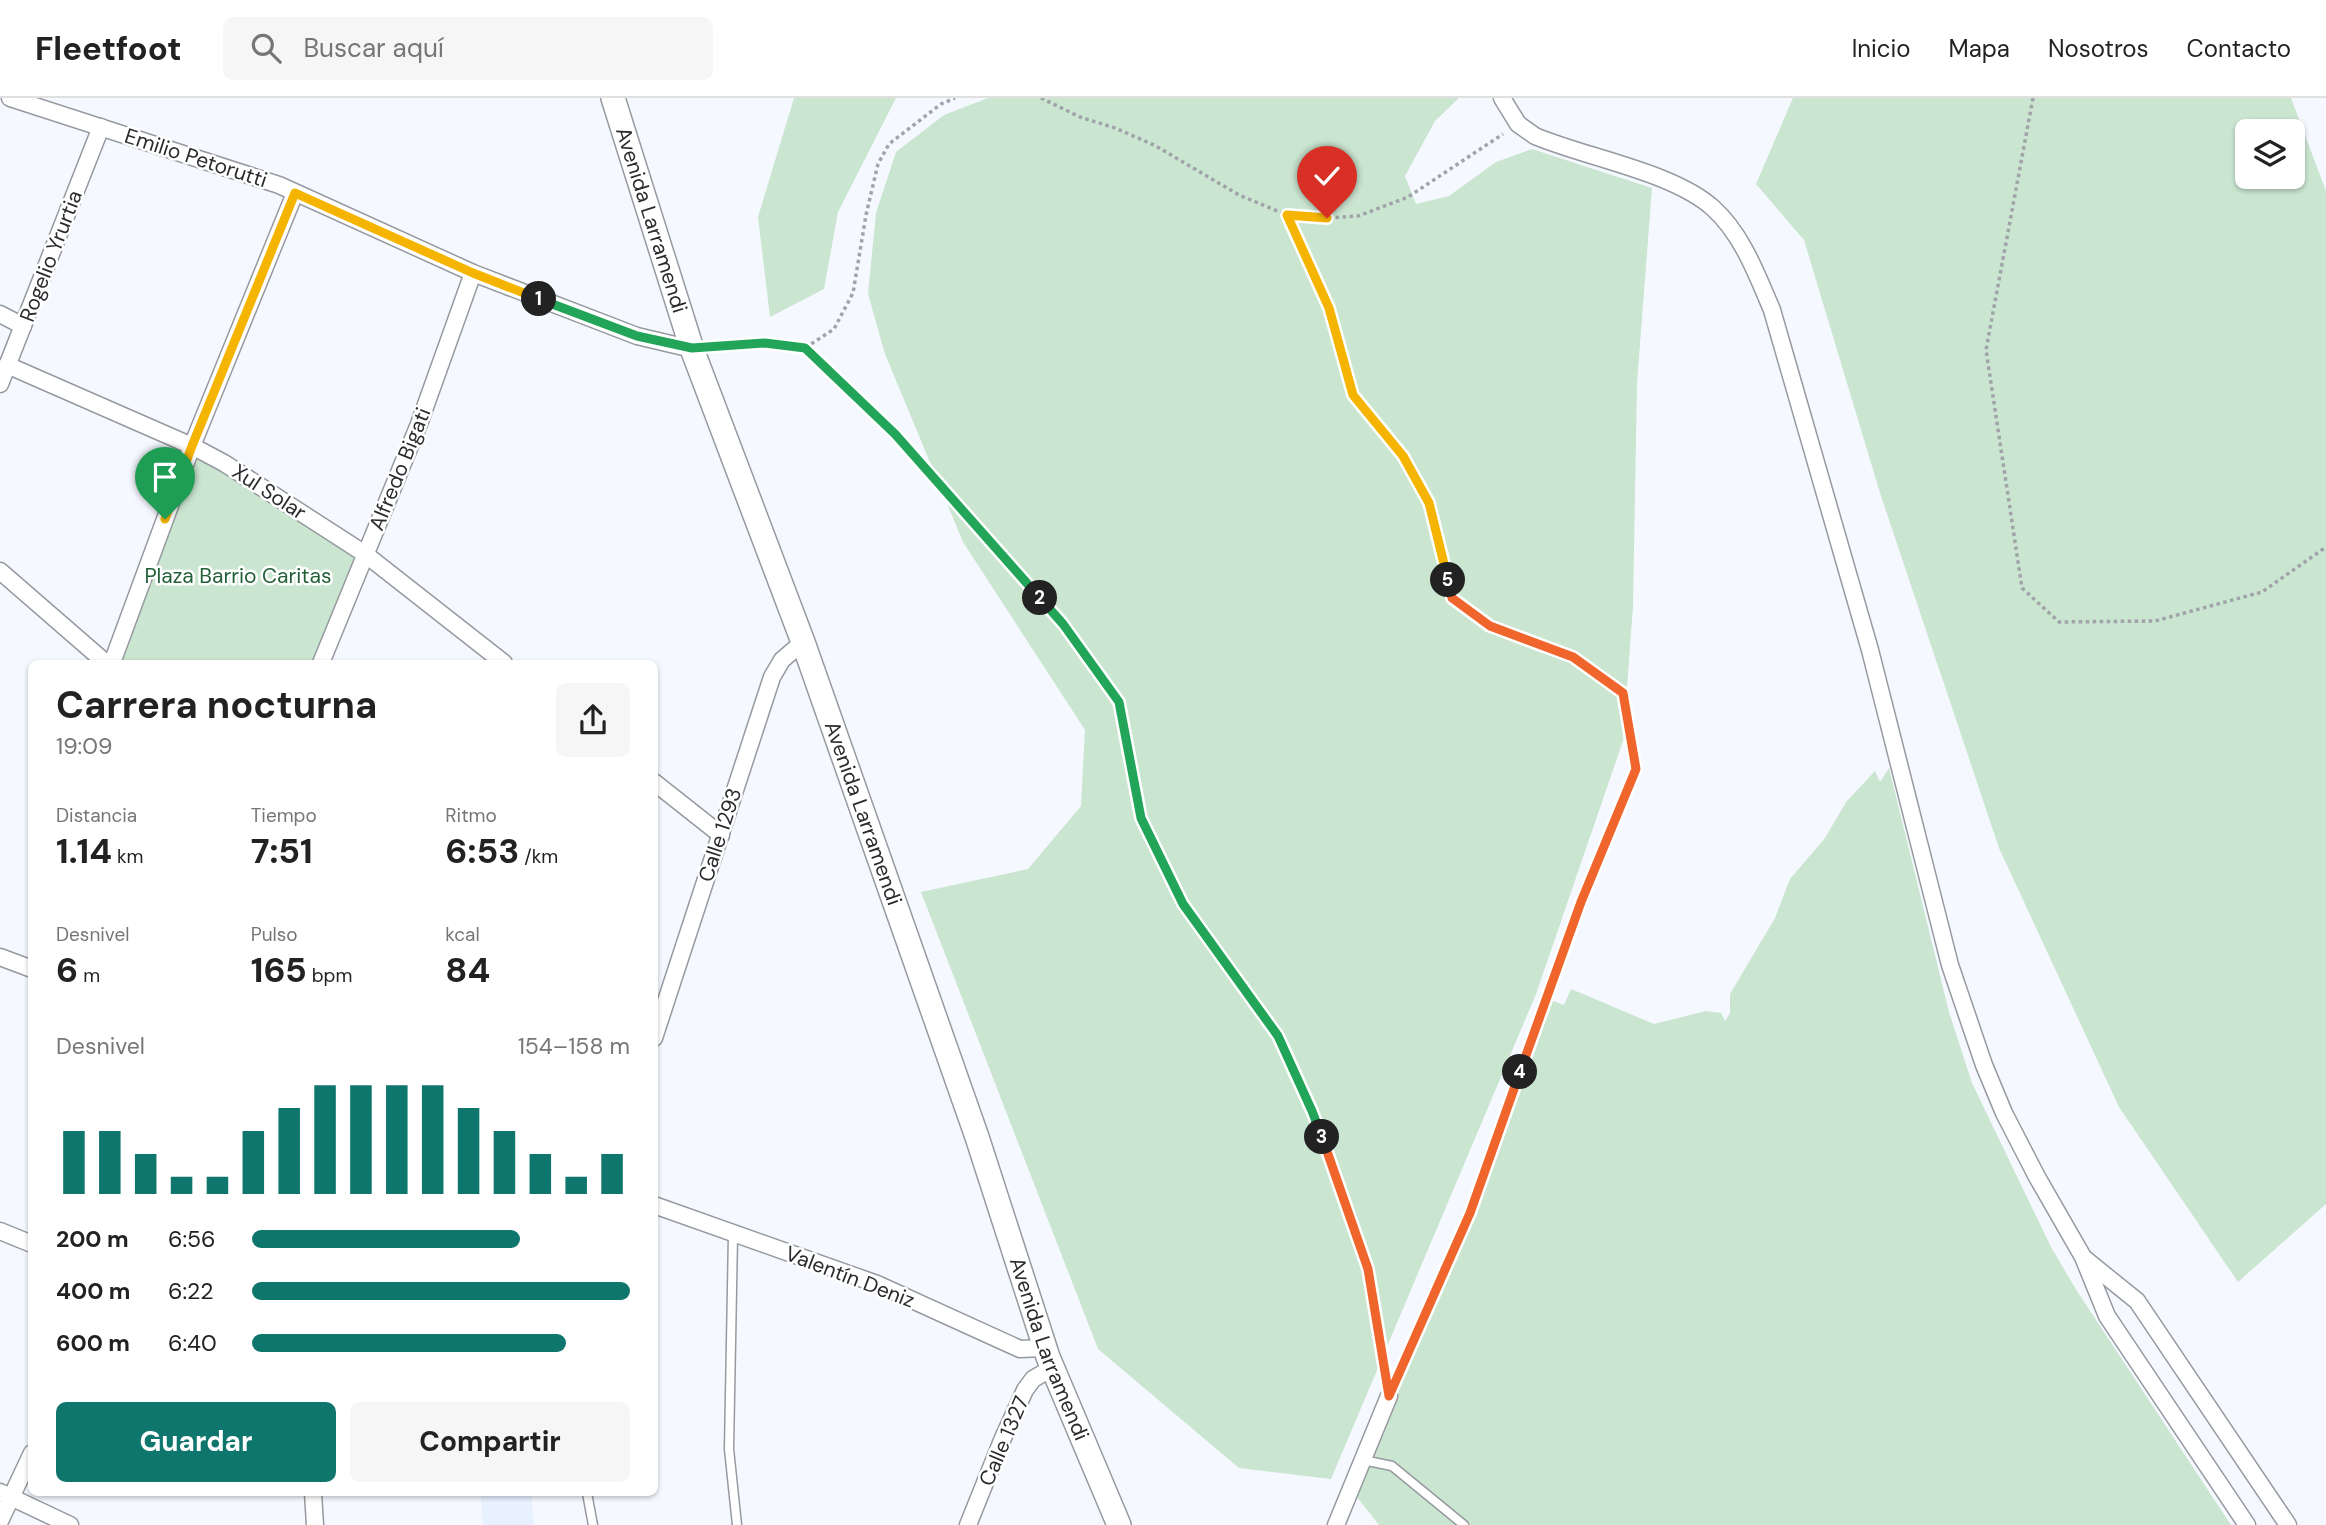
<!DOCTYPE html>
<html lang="es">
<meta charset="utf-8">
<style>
body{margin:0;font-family:"DM Sans",sans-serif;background:#f6f6f6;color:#222;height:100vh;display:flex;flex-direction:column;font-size:26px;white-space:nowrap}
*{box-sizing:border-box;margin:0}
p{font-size:23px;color:#767676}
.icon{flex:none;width:38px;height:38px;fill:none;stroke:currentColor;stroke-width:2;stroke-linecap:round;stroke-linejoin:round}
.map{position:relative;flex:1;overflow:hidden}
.sheet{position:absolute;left:28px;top:562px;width:630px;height:836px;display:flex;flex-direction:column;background:#fff;border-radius:10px;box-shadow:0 2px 5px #0004}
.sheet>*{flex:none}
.fabs{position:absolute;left:2235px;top:21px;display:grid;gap:14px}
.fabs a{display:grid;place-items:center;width:70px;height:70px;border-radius:10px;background:#fff;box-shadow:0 2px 5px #0004;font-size:35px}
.pin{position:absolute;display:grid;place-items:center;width:60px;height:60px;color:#fff;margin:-72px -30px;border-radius:50% 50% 50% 0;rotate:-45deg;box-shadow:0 0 7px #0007}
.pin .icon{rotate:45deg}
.km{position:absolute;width:35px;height:35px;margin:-18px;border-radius:50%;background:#222;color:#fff;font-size:19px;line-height:35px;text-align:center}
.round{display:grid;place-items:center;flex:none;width:74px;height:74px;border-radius:10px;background:#f6f6f6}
.overview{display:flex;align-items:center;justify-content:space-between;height:119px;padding:0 28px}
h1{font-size:38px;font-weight:700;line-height:52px}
.figures{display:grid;grid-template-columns:repeat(3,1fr);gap:10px;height:119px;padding:7px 28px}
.figures div{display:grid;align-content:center}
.figures b{font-size:35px;font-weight:700}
.figures small{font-size:19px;font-weight:400}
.figures p{font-size:19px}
.chart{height:196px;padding:14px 28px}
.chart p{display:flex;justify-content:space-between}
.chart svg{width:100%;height:126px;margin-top:7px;stroke:#0f766e;stroke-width:6}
.action{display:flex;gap:14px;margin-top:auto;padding:14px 28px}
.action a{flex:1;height:80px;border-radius:10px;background:#0f766e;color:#fff;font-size:28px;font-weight:700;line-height:80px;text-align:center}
.action a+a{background:#f6f6f6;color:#222}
ul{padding:0 28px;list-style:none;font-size:23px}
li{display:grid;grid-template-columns:112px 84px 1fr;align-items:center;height:52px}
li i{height:18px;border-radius:9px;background:#0f766e}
header{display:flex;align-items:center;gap:42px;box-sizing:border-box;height:98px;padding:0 35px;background:#fff;border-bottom:2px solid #e0e0e0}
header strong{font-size:33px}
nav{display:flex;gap:38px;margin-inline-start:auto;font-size:24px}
.search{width:490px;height:63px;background:#f6f6f6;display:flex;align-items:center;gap:18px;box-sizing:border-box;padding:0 24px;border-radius:10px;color:#767676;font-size:26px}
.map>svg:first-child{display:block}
.built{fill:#e8f1ff}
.green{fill:#cae5d0;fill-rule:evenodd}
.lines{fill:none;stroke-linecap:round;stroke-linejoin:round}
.service-casing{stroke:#969aa0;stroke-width:11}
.minor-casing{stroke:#969aa0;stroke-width:19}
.secondary-casing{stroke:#969aa0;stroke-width:26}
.path{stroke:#a0a3a8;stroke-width:3.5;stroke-dasharray:3.5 3.5;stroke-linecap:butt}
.service{stroke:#fff;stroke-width:8}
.minor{stroke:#fff;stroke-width:16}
.secondary{stroke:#fff;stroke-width:23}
.split-1-casing{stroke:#fff;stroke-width:14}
.split-2-casing{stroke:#fff;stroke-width:14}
.split-3-casing{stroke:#fff;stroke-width:14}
.split-4-casing{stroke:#fff;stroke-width:14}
.split-5-casing{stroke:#fff;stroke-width:14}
.split-6-casing{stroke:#fff;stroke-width:14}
.split-1{stroke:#f5b400;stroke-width:9}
.split-2{stroke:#22a559;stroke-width:9}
.split-3{stroke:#22a559;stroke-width:9}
.split-4{stroke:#f0652b;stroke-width:9}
.split-5{stroke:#f0652b;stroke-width:9}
.split-6{stroke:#f5b400;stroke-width:9}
.labels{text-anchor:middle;stroke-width:5;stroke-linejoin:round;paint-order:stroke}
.street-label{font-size:21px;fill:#2a2b2e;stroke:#fff}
.park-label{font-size:21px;fill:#226037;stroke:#fff}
</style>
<header>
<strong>Fleetfoot</strong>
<div class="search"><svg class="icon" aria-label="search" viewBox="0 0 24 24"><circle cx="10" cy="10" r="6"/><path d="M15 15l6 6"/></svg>Buscar aquí</div>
<nav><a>Inicio</a><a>Mapa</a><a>Nosotros</a><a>Contacto</a></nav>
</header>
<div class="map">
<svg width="2326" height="1427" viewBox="0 0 2326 1427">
<rect width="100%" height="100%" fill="#f5f9ff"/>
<path class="built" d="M480,1395h51l3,32h-51z"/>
<g class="green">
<path d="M794,0h102l-58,114 -14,77 -54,28 -12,-100z"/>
<path d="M988,0h471l-24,23 -30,55 11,28 33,-8 47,-34 36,-13 120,39 -15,195 -4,223 -10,135 -87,253 -205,485 -92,-11 -141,-119 -177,-457 107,-23 53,-63 4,-76 -122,-188 -78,-188 -17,-60 8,-81 20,-61 48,-37z"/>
<path d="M1793,0h498l35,93v1013l-88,78 -119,-175 -120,-259 -119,-355 -76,-253 -48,-56zM2247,33h45v46h-45z"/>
<path d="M192,348l173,108 -44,109h-209z"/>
<path d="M1889,670l60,244 23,71 79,164 26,44 154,234h-852l-23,-29 195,-496 13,5 7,-16 83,35 52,-13 15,2 4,8 5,-8v-19l45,-76 15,-39 35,-41 21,-36 29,-31 5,11z"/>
</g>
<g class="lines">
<defs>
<g id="service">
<path d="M733,1137l-4,214 8,76"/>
<path d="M1363,1362l29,6 72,59"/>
<path d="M587,1395l6,32"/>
</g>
<g id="minor">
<path d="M10,0l269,87 194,88 164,63 55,13"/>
<path d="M1502,0l16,26 17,12c52,22 138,36 178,72 29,26 44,67 59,102l98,340 80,315 34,100 20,48 33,64 46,80 24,59 140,209"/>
<path d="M0,216l23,12"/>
<path d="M7,267l185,81 32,17 141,91 139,109"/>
<path d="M0,286l101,-257"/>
<path d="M0,473l106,92"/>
<path d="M112,565l80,-217 103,-253"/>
<path d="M321,565l98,-239 54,-151"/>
<path d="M654,684l67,53"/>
<path d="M0,859l32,12"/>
<path d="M654,940l118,-361 10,-17 21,-18"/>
<path d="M654,1107l223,79 143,65 25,-1"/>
<path d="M0,1133l32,13"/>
<path d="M2085,1161l52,42 151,224"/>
<path d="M0,1394l70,33"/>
<path d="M313,1395l2,32"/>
<path d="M0,1423l32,-68"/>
<path d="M968,1427l35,-87 22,-48 8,-11 19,-11"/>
<path d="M1336,1427l53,-129"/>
</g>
<g id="secondary">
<path id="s1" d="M613,0l79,251 111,293 174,495 71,220 71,168"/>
</g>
</defs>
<use href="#service" class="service-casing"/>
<use href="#minor" class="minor-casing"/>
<use href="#secondary" class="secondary-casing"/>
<g class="path">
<path d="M1041,0l39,19 35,11 39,17 85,50 48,20 40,3 31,-2 50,-19 95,-63"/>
<path d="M2033,0l-47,252 36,238 37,34 96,-1 107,-29 64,-45"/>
<path d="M1287,117l42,93 24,87 50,61 26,47 24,95 38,28 82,32 50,35 13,76 -55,133 -111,311 -75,168"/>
<path d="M715,249l50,-4 40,5 29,-19 19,-36 13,-78 12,-51 11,-20 52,-40 14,-6"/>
<path d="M805,250l90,86 168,190 56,78 22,117 42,85 95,132 34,76 56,157 18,111"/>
</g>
<use href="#service" class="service"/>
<use href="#minor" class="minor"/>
<use href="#secondary" class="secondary"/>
</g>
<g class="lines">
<defs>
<path id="split-1" d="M165,421l27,-73 103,-253 178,80 66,26"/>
<path id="split-2" d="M539,201l98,37 55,12 73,-5 40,5 90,86 145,164"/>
<path id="split-3" d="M1040,500l23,26 56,78 22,116 42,86 95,132 34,75 10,26"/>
<path id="split-4" d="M1322,1039l46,132 21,127 81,-183 50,-141"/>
<path id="split-5" d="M1448,482l4,18 38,28 83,31 50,36 13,76 -55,133 -61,170"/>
<path id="split-6" d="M1327,120l-40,-3 42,93 24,87 50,61 26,47 19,77"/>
</defs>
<use href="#split-1" class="split-1-casing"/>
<use href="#split-2" class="split-2-casing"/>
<use href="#split-3" class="split-3-casing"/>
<use href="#split-4" class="split-4-casing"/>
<use href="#split-5" class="split-5-casing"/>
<use href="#split-6" class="split-6-casing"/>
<use href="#split-1" class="split-1"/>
<use href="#split-2" class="split-2"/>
<use href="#split-3" class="split-3"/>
<use href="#split-4" class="split-4"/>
<use href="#split-5" class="split-5"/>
<use href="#split-6" class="split-6"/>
</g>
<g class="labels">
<g class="street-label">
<text transform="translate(196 60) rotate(18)" y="7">Emilio Petorutti</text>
<text dy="7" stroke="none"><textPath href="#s1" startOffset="128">Avenida Larramendi</textPath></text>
<text transform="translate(51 158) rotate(-69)" y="7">Rogelio Yrurtia</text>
<text transform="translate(400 371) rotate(-68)" y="7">Alfredo Bigati</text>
<text transform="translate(269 394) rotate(33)" y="7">Xul Solar</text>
<text dy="7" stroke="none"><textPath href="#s1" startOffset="758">Avenida Larramendi</textPath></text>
<text transform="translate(720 737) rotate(-72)" y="7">Calle 1293</text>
<text transform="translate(850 1179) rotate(21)" y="7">Valentín Deniz</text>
<text dy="7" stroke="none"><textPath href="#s1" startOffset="1325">Avenida Larramendi</textPath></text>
<text transform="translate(1004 1343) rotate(-67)" y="7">Calle 1327</text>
</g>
<g class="park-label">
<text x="238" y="485">Plaza Barrio Caritas</text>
</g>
</g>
</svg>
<div class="fabs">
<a><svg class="icon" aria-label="layers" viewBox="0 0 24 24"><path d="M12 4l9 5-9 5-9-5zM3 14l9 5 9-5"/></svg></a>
</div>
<div class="pin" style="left:165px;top:421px;background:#1e9e55"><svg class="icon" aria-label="arrive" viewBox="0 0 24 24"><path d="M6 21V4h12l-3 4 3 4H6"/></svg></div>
<div class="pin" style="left:1327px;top:120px;background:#d93025"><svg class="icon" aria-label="check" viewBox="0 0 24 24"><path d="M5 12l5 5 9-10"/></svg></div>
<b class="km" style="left:539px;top:201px">1</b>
<b class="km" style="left:1040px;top:500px">2</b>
<b class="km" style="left:1322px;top:1039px">3</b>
<b class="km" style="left:1520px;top:974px">4</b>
<b class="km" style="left:1448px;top:482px">5</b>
<section class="sheet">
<div class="overview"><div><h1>Carrera nocturna</h1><p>19:09</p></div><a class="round"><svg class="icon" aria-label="share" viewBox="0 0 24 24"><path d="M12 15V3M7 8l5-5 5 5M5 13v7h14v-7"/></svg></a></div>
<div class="figures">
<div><p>Distancia</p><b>1.14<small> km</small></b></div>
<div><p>Tiempo</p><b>7:51</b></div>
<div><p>Ritmo</p><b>6:53<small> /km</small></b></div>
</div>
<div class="figures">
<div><p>Desnivel</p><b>6<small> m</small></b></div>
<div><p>Pulso</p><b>165<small> bpm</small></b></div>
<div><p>kcal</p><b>84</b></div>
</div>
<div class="chart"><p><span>Desnivel</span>154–158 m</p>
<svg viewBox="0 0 160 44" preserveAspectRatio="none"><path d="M5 44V22M15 44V22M25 44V30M35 44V38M45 44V38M55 44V22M65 44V14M75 44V6M85 44V6M95 44V6M105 44V6M115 44V14M125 44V22M135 44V30M145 44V38M155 44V30"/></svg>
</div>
<ul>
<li><b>200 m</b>6:56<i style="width:71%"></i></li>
<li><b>400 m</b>6:22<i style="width:100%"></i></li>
<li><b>600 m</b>6:40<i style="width:83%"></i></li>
</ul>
<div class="action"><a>Guardar</a><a>Compartir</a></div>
</section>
</div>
